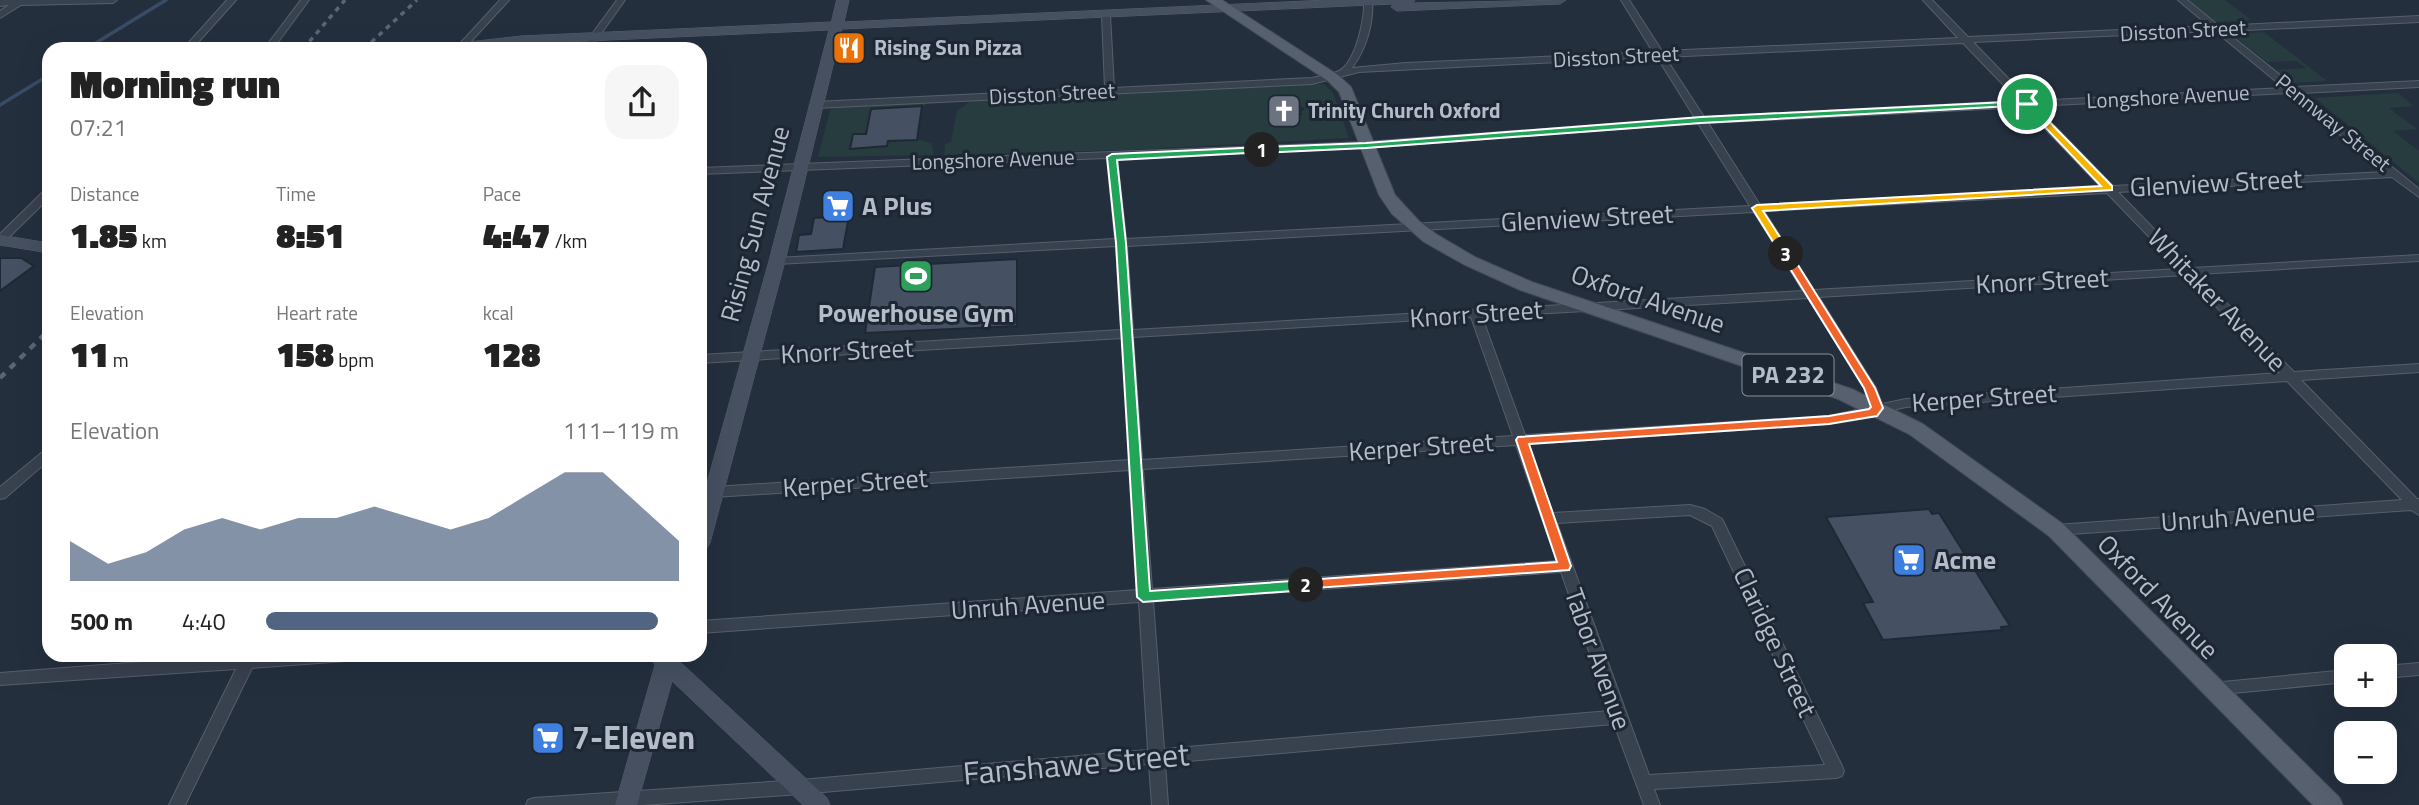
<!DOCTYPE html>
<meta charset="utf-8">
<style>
body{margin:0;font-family:"Titillium Web",sans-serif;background:#f6f6f6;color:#222;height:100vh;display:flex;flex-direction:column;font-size:26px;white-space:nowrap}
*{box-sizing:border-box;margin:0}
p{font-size:23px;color:#767676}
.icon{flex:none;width:38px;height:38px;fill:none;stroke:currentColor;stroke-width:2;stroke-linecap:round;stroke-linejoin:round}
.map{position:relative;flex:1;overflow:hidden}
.details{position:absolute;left:42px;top:42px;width:665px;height:620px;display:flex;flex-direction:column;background:#fff;border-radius:21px;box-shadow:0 7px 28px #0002}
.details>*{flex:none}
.tools{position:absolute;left:2334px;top:644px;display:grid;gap:14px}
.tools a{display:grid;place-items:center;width:63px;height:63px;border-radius:14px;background:#fff;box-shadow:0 7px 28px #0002;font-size:35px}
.pin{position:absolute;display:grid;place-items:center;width:60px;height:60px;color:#fff;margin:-30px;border:4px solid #fff;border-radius:50%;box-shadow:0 2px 7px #0007}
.km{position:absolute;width:35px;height:35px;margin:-18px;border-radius:50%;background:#222;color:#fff;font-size:19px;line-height:35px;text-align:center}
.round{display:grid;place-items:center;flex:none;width:74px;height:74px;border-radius:21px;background:#f6f6f6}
.headline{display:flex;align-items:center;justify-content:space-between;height:119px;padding:0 28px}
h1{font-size:38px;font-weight:800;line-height:52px}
.figures{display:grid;grid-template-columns:repeat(3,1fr);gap:10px;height:119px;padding:7px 28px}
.figures div{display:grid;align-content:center}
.figures b{font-size:35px;font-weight:800}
.figures small{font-size:19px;font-weight:400}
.figures p{font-size:19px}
.chart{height:196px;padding:14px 28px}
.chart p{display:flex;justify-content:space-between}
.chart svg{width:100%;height:126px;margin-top:7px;fill:#516482;opacity:.7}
ul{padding:0 28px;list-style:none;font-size:23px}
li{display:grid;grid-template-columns:112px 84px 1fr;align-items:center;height:52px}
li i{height:18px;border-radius:9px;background:#516482}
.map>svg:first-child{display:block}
.green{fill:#263c3f}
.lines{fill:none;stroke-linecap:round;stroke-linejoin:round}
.stream{stroke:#394c67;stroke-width:3.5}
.building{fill:#455162;stroke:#1f2835;stroke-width:2}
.street-casing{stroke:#565f6c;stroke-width:2}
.secondary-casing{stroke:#565f6c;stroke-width:1}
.primary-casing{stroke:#414a57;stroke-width:2}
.street{fill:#38414e;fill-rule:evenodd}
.secondary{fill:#465061;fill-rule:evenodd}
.primary{fill:#56606e;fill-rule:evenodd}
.rail-far1{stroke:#5a6575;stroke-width:3.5;stroke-dasharray:5 5;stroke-linecap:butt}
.rail{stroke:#5a6575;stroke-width:4.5;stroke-dasharray:7 7;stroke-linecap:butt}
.split-1{fill:#22a559;stroke:#fff;stroke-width:2}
.split-2{fill:#22a559;stroke:#fff;stroke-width:2}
.split-3{fill:#f0652b;stroke:#fff;stroke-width:2}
.split-4{fill:#f5b400;stroke:#fff;stroke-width:2}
.labels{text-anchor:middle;stroke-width:6;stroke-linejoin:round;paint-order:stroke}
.far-street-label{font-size:21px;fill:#b4bcc9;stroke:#1d2633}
.far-poi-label{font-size:21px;font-weight:bold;fill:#b4bcc9;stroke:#1d2633;text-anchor:start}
.shield{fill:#1d2633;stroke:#878f9c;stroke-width:2}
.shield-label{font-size:24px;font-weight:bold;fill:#b4bcc9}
.street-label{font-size:26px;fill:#b4bcc9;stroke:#1d2633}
.poi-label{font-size:26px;font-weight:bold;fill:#b4bcc9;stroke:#1d2633;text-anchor:start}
.near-poi-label{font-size:32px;font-weight:bold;fill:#b4bcc9;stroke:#1d2633;text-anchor:start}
.near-street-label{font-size:32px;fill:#b4bcc9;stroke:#1d2633}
</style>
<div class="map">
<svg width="2419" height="805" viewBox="0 0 2419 805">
<rect width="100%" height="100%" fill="#242f3e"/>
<g class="green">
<path d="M2188,0h37l26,20 -36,2z"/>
<path d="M2264,32l63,49 -34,2 -16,-13 29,-2 -10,-7 -29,1 -36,-28z"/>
<path d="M1324,84l9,9 16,45 -224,12 -181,5 1,-11 6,-2 6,-31 14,-10z"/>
<path d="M2398,93l16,13 -25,2 28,21 -24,2 26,20v32l-104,-85z"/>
<path d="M926,102l-1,4c-28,1 -45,27 -72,29l-3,13 36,-2 2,-5 33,-1 11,4 2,11 -116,2 13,-50z"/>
</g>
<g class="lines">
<g class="stream">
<path d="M86,49l80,-49"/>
<path d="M0,105l49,-30"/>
</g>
</g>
<g class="building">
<path d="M1290,101l13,8 -5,3 3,2 -13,7 -19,-10z"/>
<path d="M922,106l-5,34 -29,1 -1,5 -37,3 3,-15h13l5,-25z"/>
<path d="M848,197l-4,17 5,2 -6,33 -47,3 3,-17 12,-1 3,-16 14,-1 4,-19z"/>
<path d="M0,258h21l13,8 -34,25z"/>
<path d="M1017,259v67l-152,7 10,-66z"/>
<path d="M1929,509l3,5 7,-1 71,113 -9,1 1,3 -119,10 -20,-37 10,-1 -47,-85z"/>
</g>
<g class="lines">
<defs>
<g id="street">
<path d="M0,0h117l-4,3 -92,2 -21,13v-7l9,-6 -9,1z"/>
<path d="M227,0h9l-44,49h-9z"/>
<path d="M301,0h8l-36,49h-6v-4z"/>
<path d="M500,0h9l-45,49h-9z"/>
<path d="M617,0h8l-35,49h-9z"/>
<path d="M1364,0h8c2,23 -6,49 -20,68l54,-5 247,-11 -32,-52h8l33,51 296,-13 -35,-38h9l36,37 241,-11 -31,-26h9l32,26 200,-10v6l-194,9 70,56 124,-6v6l-118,6 118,96v8l-27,-20 -274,15 74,76 227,-13v6l-221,13 96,98 125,-8v8l-118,8 116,119h2v16l-8,-5 -355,25 -5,-1 -2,-4 2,-4 5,-1 346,-25 -115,-119 -381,26 -77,17 -301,20 25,69 137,-8 15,4 17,10 120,247 2,5 -2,5 -6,2 -182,11 6,16h-16l-30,-81 -449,39 3,42h-16l-3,-41 -349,30 -158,11h-116l2,-5 6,-2 266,-18 348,-30 -9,-148 -439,31v-12l438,-31 -8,-120 -416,27 -5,-2 -2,-3 2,-3 5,-2 416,-27 -8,-122 -422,25v-8l421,-25 -5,-84 -339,18 -5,-3 5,-3 338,-19 -8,-81 -407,16v-6l666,-26 329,-24 -38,-61 -298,15 -47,12 -497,24 -5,-3 5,-3 290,-14 -3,-73 4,-3 4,3 4,73 198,-10c8,-2 19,-3 27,-7 17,-9 26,-53 25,-71zM2215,31l69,57 -254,13 -57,-59zM1963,43l56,58 -315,16 -39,-60zM2290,93l95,79 -272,14 -78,-80zM2024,107l77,80 -341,18 -52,-82zM1698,123l52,83 -624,33 -9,-81 249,-10zM2107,193l73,76 -366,21 -50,-79zM1754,212l49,79 -670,39 -6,-84zM2186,275l94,98 -374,26 -24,5 -6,-16 -57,-91zM1808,298l56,90 7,19 -42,9 -304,19 -43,-118zM1471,317l42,119 -371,24 -9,-123zM1516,445l41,116 -405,28 -9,-120zM1690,515l22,11 113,239 -176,10 -92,-252zM1561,572l49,139 -446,38 -11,-148z"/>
<path d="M49,189v9l-45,44 -4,1v-9l45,-44z"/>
<path d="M49,448v12l-44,38 -5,1v-12l45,-37z"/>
<path d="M243,654h124l-2,4 -5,2 -108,8 -67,137h-16l67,-136 -236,16v-12z"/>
<path d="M2419,663v12l-34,3v-12z"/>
<path d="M2347,670v12l-135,13 -5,-1 -2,-5 2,-5 5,-1z"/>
</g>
<g id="secondary">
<path d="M837,0h12l-5,22 484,-22h87l-2,3 153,-3 -6,4 -163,7 -6,-4 2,-3 -551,25 -57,232 -75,282 -3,5 -7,3v-43l69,-247 60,-231 -308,14 -45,5 -22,-2 6,-4 61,-7 310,-14z"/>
<path d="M0,235l49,8v10l-49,-8z"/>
<path d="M647,654h32l-1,6 149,138 3,7h-27l-131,-124 -35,124h-22l40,-140z"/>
</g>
<path id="primary" d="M1206,0h16l116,75 13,12 44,108 24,26 17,13 39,23 57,25 320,107 71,35 140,100 276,273 4,8h-30l-264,-269 -140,-102 -71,-35 -318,-109 -57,-26 -39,-22 -32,-28 -13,-19 -40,-103 -11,-11z"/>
</defs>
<use href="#street" class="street-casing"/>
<use href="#secondary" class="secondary-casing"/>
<use href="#primary" class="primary-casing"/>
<use href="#street" class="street"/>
<use href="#secondary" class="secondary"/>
<use href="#primary" class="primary"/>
<g class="rail-far1">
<path d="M303,49l42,-49"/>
<path d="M364,49l53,-49"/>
</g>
<path class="rail" d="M0,378l49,-48"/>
</g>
<path class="split-1" d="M2027,101l3,1v3l-329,18 -335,25 -104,5 -4,-3 4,-3 104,-4 335,-26z"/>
<path class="split-2" d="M1262,147l5,3 -1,2 -149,8 9,83 24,348 156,-11 6,5 -6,5 -163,12 -6,-5 -21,-354 -9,-86 5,-3z"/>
<path class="split-3" d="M1786,251l5,3 84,134 8,20 -6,8 -48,8 -300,20 42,122 -2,4 -268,19v-8l5,-1 251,-18 -41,-122 2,-3 311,-21 40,-7 2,-2 -7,-19 -83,-134z"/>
<path class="split-4" d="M2024,102h6l82,84v4l-349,21 28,43 -5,3 -4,-1 -30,-48 5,-3 344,-19 -77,-81z"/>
<defs>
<symbol id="restaurant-square" viewBox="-11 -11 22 22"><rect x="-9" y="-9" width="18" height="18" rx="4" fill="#e8710a" stroke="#1d2633"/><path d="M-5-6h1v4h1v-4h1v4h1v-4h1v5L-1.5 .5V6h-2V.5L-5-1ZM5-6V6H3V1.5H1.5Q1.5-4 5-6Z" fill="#fff"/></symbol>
<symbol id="church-square" viewBox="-11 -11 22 22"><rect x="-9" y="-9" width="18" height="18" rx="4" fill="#6b7280" stroke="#1d2633"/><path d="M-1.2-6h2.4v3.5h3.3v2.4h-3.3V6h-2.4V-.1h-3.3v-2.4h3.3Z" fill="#fff"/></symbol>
<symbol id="supermarket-square" viewBox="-11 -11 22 22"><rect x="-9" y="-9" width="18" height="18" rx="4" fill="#3f7fe0" stroke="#1d2633"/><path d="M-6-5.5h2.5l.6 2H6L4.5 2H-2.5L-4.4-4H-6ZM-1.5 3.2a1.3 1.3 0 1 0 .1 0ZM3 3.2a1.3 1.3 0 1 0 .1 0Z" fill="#fff"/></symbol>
<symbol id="stadium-square" viewBox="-11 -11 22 22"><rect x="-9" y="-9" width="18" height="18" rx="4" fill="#2e9e5b" stroke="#1d2633"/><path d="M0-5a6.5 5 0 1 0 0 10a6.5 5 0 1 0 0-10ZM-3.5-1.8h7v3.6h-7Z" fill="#fff"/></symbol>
</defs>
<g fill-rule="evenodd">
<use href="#restaurant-square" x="830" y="29" width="38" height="38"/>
<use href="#church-square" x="1265" y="92" width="38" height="38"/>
<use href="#supermarket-square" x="819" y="187" width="38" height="38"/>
<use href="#stadium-square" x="897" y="257" width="38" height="38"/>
<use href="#supermarket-square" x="1890" y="541" width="38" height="38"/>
<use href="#supermarket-square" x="529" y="719" width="38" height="38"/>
</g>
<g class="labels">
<g class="far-street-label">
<text transform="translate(2183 31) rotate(-3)" y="7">Disston Street</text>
<text transform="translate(1616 57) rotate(-3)" y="7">Disston Street</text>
<text transform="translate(1052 94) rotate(-3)" y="7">Disston Street</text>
<text transform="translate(2168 97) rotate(-3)" y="7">Longshore Avenue</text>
<text transform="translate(2333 123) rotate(39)" y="7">Pennway Street</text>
<text transform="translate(993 160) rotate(-2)" y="7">Longshore Avenue</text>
</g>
<g class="far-poi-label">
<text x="874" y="55">Rising Sun Pizza</text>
<text x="1308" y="118">Trinity Church Oxford</text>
</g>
<rect class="shield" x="1742.5" y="354.5" width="91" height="41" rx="5"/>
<g class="shield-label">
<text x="1788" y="383">PA 232</text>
</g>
<g class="street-label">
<text transform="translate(2216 183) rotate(-3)" y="9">Glenview Street</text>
<text transform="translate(1587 218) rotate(-3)" y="9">Glenview Street</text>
<text transform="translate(755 224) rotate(-75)" y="9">Rising Sun Avenue</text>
<text transform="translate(2042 281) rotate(-3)" y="9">Knorr Street</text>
<text transform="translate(1648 299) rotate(19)" y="9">Oxford Avenue</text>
<text transform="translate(2217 300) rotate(46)" y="9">Whitaker Avenue</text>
<text transform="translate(1476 314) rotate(-4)" y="9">Knorr Street</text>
<text transform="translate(847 351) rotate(-3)" y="9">Knorr Street</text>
<text transform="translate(1984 398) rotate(-4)" y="9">Kerper Street</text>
<text transform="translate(1421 447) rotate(-4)" y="9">Kerper Street</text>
<text transform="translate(855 483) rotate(-4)" y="9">Kerper Street</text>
<text transform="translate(2238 517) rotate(-4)" y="9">Unruh Avenue</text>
<text transform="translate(2158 597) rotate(46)" y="9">Oxford Avenue</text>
<text transform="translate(1028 605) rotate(-4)" y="9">Unruh Avenue</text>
<text transform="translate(1775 642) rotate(65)" y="9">Claridge Street</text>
<text transform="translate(1598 659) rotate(70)" y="9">Tabor Avenue</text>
</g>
<g class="poi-label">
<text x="862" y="215">A Plus</text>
<text x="916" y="322" text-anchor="middle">Powerhouse Gym</text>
<text x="1934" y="569">Acme</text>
</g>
<g class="near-poi-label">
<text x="572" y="749">7-Eleven</text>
</g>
<g class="near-street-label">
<text transform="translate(1076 764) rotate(-5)" y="11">Fanshawe Street</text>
</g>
</g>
</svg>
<div class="tools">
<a>+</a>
<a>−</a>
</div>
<div class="pin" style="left:2027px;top:104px;background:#1e9e55"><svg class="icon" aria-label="arrive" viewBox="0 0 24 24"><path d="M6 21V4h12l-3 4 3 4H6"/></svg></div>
<b class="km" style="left:1262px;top:150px">1</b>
<b class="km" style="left:1306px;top:585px">2</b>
<b class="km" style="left:1786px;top:254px">3</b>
<section class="details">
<div class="headline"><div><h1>Morning run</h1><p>07:21</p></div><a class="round"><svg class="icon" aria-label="share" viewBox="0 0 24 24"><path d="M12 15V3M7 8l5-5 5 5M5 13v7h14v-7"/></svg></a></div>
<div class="figures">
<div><p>Distance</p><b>1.85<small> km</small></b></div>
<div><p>Time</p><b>8:51</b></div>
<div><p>Pace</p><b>4:47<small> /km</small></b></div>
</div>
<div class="figures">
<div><p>Elevation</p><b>11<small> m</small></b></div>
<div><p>Heart rate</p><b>158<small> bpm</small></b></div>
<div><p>kcal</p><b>128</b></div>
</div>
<div class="chart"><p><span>Elevation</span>111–119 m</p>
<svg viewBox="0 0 160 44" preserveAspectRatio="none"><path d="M0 44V30L10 38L20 34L30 26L40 22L50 26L60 22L70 22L80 18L90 22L100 26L110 22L120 14L130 6L140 6L150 18L160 30V44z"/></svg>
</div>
<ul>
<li><b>500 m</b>4:40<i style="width:95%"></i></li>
</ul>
</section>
</div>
